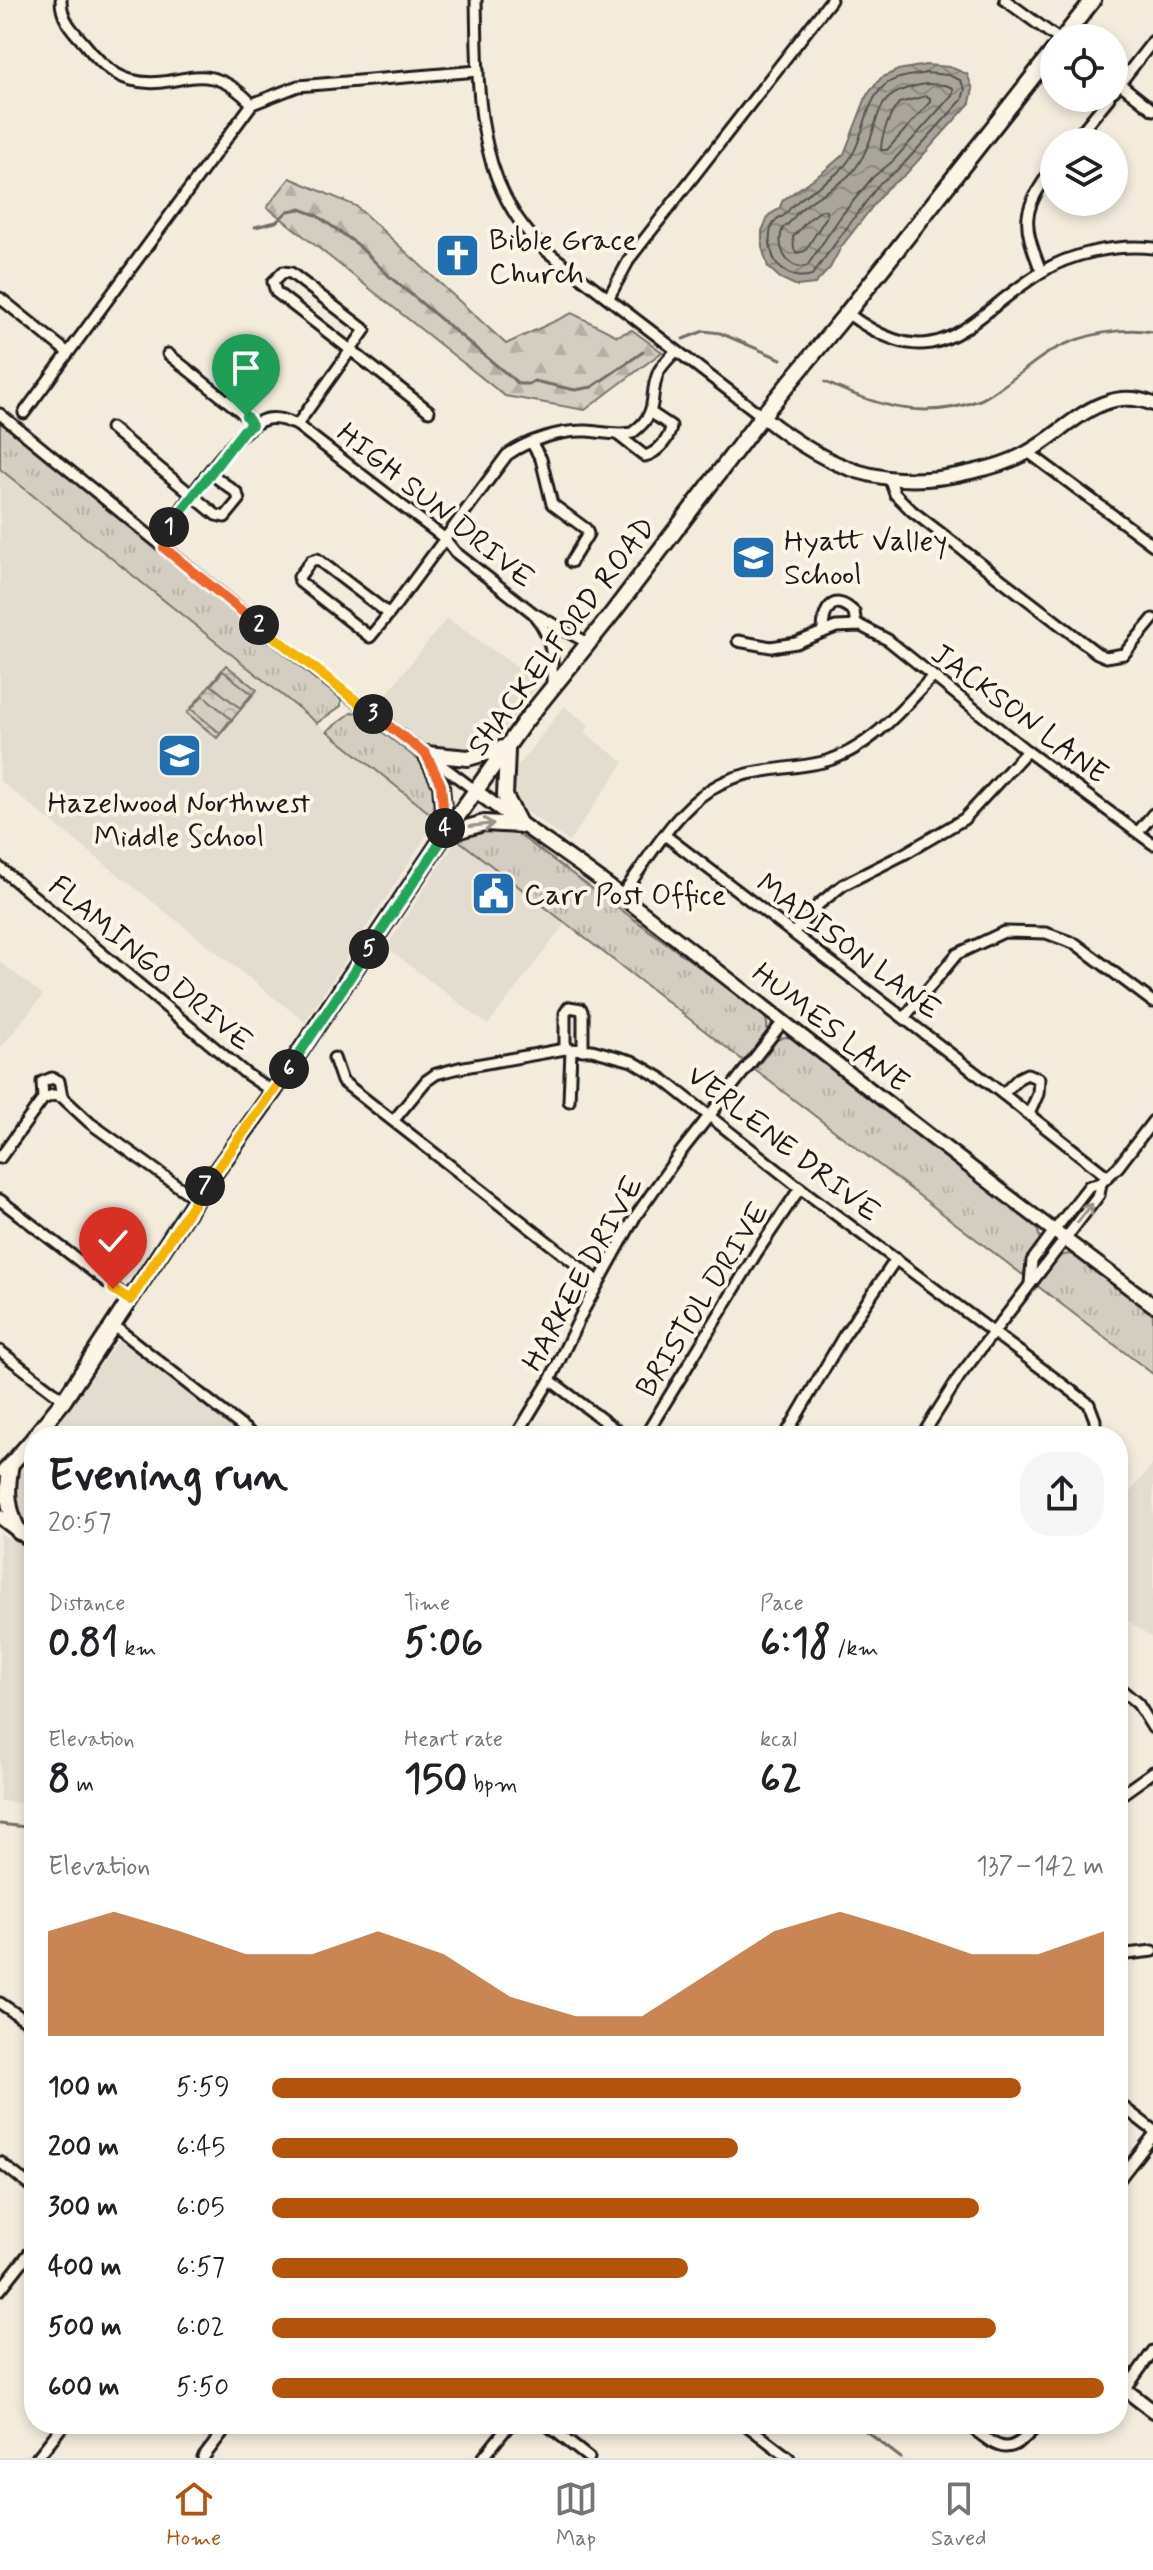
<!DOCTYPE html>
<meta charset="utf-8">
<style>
body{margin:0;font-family:Mynerve,sans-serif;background:#f6f6f6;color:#202124;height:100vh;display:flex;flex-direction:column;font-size:30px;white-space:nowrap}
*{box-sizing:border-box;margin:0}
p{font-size:26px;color:#757577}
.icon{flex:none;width:44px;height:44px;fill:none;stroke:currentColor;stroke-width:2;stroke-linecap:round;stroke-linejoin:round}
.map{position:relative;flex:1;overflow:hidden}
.sheet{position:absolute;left:24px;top:1426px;width:1104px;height:1008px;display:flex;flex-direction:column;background:#fff;border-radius:32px;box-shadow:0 4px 12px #0003}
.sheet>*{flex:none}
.tools{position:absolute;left:1040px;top:24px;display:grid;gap:16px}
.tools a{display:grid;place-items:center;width:88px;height:88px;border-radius:50%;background:#fff;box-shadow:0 4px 12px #0003;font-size:40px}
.pin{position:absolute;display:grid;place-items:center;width:68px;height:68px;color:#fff;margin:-82px -34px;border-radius:50% 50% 50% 0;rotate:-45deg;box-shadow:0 0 8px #0007}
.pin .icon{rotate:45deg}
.km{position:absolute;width:40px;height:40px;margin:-20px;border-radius:50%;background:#222;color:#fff;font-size:22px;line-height:40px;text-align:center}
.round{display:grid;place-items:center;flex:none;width:84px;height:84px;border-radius:32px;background:#f6f6f6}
.summary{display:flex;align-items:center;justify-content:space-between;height:136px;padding:0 24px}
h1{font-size:44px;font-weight:800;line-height:60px}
.metrics{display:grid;grid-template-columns:repeat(3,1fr);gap:12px;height:136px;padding:8px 24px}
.metrics div{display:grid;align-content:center}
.metrics b{font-size:40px;font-weight:800}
.metrics small{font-size:22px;font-weight:400}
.metrics p{font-size:22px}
.chart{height:224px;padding:16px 24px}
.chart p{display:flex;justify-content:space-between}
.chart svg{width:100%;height:144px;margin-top:8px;fill:#b45309;opacity:.7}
ul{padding:0 24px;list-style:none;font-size:26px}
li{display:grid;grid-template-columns:128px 96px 1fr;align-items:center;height:60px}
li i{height:20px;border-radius:10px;background:#b45309}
.tabs{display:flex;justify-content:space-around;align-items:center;height:112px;border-top:2px solid #e0e0e0;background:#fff;font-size:22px;color:#757577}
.tabs a{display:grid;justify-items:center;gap:4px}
.tabs .on{color:#b45309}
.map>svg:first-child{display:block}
.built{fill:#e3ddcf}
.grass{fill:url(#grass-tufts);stroke:#78756e;stroke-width:2}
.forest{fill:url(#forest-firs);stroke:#78756e;stroke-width:2}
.park{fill:url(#park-crowns);stroke:#78756e;stroke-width:2}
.pitch{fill:#d3cec1;stroke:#78756e;stroke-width:2}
.water{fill:url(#water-waves);stroke:#716e68;stroke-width:2}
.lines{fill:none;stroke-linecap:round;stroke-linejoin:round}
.shore{stroke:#55534f;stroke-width:2}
.stream{stroke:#716e68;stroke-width:3}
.street-casing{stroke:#1c1c1c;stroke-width:15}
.secondary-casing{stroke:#1c1c1c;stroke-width:18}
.primary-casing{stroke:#1c1c1c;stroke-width:20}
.street{stroke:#fcf5e5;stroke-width:9}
.secondary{stroke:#fcf5e5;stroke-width:12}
.primary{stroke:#fcf5e5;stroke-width:14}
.oneway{stroke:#97938b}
.split-1-casing{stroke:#fff;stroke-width:16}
.split-2-casing{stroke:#fff;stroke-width:16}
.split-3-casing{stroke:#fff;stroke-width:16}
.split-4-casing{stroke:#fff;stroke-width:16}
.split-5-casing{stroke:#fff;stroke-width:16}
.split-6-casing{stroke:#fff;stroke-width:16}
.split-7-casing{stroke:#fff;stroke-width:16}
.split-8-casing{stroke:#fff;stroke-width:16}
.split-1{stroke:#22a559;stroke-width:10}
.split-2{stroke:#f0652b;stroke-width:10}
.split-3{stroke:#f5b400;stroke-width:10}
.split-4{stroke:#f0652b;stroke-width:10}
.split-5{stroke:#22a559;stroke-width:10}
.split-6{stroke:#22a559;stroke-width:10}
.split-7{stroke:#f5b400;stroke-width:10}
.split-8{stroke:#f5b400;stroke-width:10}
.labels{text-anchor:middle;stroke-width:8;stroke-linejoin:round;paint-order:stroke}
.poi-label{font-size:30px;fill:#1c1c1c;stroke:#fcf5e5;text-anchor:start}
.street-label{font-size:30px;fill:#1c1c1c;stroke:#fcf5e5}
</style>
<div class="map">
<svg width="1153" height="2458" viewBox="0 0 1153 2458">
<defs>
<pattern id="grass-tufts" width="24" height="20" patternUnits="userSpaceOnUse" patternTransform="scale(2)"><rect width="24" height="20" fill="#d3cec1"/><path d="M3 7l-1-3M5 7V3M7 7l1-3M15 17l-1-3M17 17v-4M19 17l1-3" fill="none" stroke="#b5b0a5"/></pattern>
<pattern id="forest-firs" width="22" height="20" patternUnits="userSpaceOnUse" patternTransform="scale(2)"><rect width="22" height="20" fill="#d3cec1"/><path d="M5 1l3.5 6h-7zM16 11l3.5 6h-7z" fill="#b5b0a5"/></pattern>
<pattern id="park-crowns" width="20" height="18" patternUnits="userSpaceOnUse" patternTransform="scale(2)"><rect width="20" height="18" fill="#d3cec1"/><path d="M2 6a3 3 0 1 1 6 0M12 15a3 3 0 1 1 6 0" fill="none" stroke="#b5b0a5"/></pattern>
<pattern id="water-waves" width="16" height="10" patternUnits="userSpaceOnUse" patternTransform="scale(2)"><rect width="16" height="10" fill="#aaa59b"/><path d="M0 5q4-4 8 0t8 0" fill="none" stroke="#8a867e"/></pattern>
</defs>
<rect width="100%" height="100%" fill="#f3ecdd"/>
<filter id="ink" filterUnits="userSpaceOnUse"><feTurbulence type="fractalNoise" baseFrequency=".0125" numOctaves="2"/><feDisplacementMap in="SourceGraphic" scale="16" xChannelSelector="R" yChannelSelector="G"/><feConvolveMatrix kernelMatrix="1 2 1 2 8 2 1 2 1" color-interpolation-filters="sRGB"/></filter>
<g filter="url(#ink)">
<g class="built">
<path d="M0,469l437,350 -132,203 -305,-241z"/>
<path d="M447,618l92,65 -51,66 -12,7 -41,-5 -59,-44z"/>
<path d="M564,706l25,19 -5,8 40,29 -55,80 -52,-38 -3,-33z"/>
<path d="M457,839l108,85 -77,101 -102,-78z"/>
<path d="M0,962l43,33 -43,54z"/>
<path d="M119,1339l125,97h-195z"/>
<path d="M34,1456v74l-34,-27v-6z"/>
<path d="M1153,1464v175l-35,-26v-106z"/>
<path d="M0,1533l34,20v252l-34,-4z"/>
</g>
<g class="grass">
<path d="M0,419l335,274 6,7v6l-24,17 -317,-254z"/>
<path d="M357,712l74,58 8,13 -2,36 -110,-88 24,-18z"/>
<path d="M505,828l10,4 248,182c13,19 -6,34 -18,48l-288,-223 15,-10z"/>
<path d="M784,1037l9,1 7,5 237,183 4,17 -14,20 -4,12 -268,-205 22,-30z"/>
<path d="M1069,1254l9,2 75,57v61l-118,-90 25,-28z"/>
</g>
<path class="forest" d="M290,178l66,28 150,138 66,-31 45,23 15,-6 30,22 -77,58 -80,-14 -238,-189z"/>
<path class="park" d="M226,665l31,25 -40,48 -30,-25z"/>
<g class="pitch">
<path d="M223,671l29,23 -12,14 -29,-23z"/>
<path d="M203,695l28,24 -11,14 -29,-24z"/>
</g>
<path class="water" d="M926,65l24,2 17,7 6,15 -3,14 -65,72 -18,13 -46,59 -11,21 -15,16 -18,2 -17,-8 -12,-11 -6,-20v-16l7,-16 10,-6 4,-9 40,-28 21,-18 23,-59 14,-17 17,-8z"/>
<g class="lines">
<g class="shore">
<path d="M926,73l22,2 12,5 5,9 -3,11 -63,69 -19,14 -68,92c-11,3 -19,2 -29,-5 -7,-6 -10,-11 -12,-21 -2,-9 -2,-21 5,-29 8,-8 3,2 10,-7 17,-22 50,-31 65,-56 14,-21 13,-54 34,-72 11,-9 28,-9 41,-12z"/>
<path d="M926,84l19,1 8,3v6l-61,68 -19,15 -32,39 -34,50c-21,5 -32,-21 -24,-38 8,-5 11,-12 17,-18 18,-17 46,-25 59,-47 27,-42 5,-69 67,-79z"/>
<path d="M926,96l4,2v4l-43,48h-6c0,-14 8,-35 18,-47z"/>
<path d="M822,210l4,1 1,5 -22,35 -8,2 -3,-4 -1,-12 15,-17z"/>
</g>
<g class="stream">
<path d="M255,227l21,-5 12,-11 12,-2 16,6 41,29 33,33 129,107h10l5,-3 41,9 17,-3 51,-35"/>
<path d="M683,339l21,-8 16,2 61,26"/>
<path d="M825,382c52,24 98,39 155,18 12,-5 25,-16 36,-24 13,-9 26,-21 41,-28 28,-14 65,-21 96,-16"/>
<path d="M0,1824l34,4"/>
<path d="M857,2424l44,34"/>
</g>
<defs>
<g id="street">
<path d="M61,0c0,18 10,29 22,42 13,16 28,33 48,38 48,13 72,-28 121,24"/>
<path d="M476,0c2,89 -2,190 73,253l213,163"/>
<path d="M1005,0l52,38"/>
<path d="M1114,79l39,31"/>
<path d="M1114,91l39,-50"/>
<path d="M1073,142l36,-44"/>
<path d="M1041,271c-20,-51 -19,-60 13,-105"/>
<path d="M609,297l21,-39 201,-258"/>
<path d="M0,298l67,54"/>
<path d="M847,313c93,69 117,8 193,-40 30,-20 77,-29 113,-25"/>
<path d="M168,354l78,62 6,9"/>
<path d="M24,413l228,-309 46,-18 180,-15"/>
<path d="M0,414l322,262 154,115"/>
<path d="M297,425l68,-95 -74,-57 -8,-1 -10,10 3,10 153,119"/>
<path d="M111,428l105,87 9,2 14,-17 -2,-7 -27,-20"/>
<path d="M618,435l27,21c12,-3 25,-17 26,-30l-21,-14"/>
<path d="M531,442l10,17 11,45 34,25 2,5 -17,28"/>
<path d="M1028,452l125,93"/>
<path d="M890,480l5,14 17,17 185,142 9,4 18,-3 29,-35"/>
<path d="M164,548l4,-20c19,-26 70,-104 99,-109 11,-2 21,2 30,6l147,113 11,14 78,61 55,30"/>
<path d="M389,614l-72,-55 -6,2 -12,16 1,5 70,55 19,-23 118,-159c21,-15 54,-25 80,-24 16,1 28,5 45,2 30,-22 15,-36 27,-62 4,-7 11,-14 17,-20"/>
<path d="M535,616c18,21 18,43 17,69"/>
<path d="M823,632c0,-23 10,-40 31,-20l2,13"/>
<path d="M738,641l33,6 25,-4 40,-16 25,-1 27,14 139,111 126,93"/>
<path d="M1138,832l15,-18"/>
<path d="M666,836l337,258 105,83"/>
<path d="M0,868l245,205 28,19"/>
<path d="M621,896c27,-36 52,-83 90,-107 34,-22 74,-18 112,-27 45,-12 79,-52 109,-85"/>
<path d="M794,932l25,-28 24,-19 61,-31 60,-35 63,-68"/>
<path d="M904,1018l53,-64 47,-22 42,1 30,11 77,58"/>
<path d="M565,1049v-36l4,-6 12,2 2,5v36"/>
<path d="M334,1058l8,23 257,201"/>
<path d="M1003,1094l16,-16 8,-4 12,5 -1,15 -9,20"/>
<path d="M43,1099l-1,-17 10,-4 7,3 3,16"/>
<path d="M569,1101l2,-51"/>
<path d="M394,1120l32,-39 10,-7 23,-6 106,-19 27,1 40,11 32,19 136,108 289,216 6,16v16"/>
<path d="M0,1158l43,-59 10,-4 9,2 28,26 106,76"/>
<path d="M0,1200l130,100"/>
<path d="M1030,1284l2,-23 22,-30 35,-45 12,-3 17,-16 35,-46"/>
<path d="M114,1326l140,110"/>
<path d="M0,1351l64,49"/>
<path d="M550,1380l74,56"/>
<path d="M516,1436l34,-56 33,-69 52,-94 45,-64 102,-130"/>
<path d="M645,1436l112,-184 43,-64"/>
<path d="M785,1436l58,-99 53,-78"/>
<path d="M922,1436l37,-59 140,-182 2,-12"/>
<path d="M1118,1687l20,17 15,24"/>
<path d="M1118,1797l35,-25"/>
<path d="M1118,1955l35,-4"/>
<path d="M0,2003l34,23"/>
<path d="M1118,2103l35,27"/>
<path d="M0,2162l34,27"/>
<path d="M1118,2181l35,-45"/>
<path d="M0,2290l34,-43"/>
<path d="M1125,2390l28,-39"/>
<path d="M546,2424l43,34"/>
<path d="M745,2424l44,34"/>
<path d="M967,2424c35,27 40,34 72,0"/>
<path d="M37,2458l27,-34"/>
<path d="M203,2458l26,-34"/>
<path d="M483,2458l27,-34"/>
</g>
<g id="secondary">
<path d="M762,416c66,53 123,77 209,56 19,-4 40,-10 57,-20 40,-22 74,-69 125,-48"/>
<path d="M476,791c48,37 100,69 148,107 176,136 350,275 529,407"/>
<path d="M0,1517l34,26"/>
<path d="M1118,2384l35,27"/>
</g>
<g id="primary">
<path d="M1063,38l30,-38"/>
<path d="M507,751l-2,45 15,29"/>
<path d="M426,754l15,31 4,49"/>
<path d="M426,754l42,4 39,-11"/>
<path d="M446,834l38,-11 36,2"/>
<path d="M35,1436l29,-36 132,-201 77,-107 172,-258 78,-110 88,-109 151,-199 85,-103 207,-263"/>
<path d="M11,1464c-5,26 -4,45 8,68"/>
<path d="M5,1471l29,-33"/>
</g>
</defs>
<use href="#street" class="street-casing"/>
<use href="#secondary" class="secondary-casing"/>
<use href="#primary" class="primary-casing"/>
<use href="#street" class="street"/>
<use href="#secondary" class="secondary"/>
<use href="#primary" class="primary"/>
</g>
<defs><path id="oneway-shaft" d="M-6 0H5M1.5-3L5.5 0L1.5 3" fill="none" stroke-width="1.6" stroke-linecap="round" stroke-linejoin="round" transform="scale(2)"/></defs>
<g class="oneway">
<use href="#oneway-shaft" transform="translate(482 825) rotate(-7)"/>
<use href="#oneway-shaft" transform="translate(1085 1213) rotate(-52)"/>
</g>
</g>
<g class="lines" filter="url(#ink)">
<defs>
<path id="split-1" d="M169,527l75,-97 8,-5 -6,-9"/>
<path id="split-2" d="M169,527l-5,21 95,77"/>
<path id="split-3" d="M259,625l114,89"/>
<path id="split-4" d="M373,714l53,40 15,31 4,43"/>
<path id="split-5" d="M369,949l74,-111 2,-10"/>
<path id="split-6" d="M289,1069l80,-120"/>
<path id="split-7" d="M205,1186l84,-117"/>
<path id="split-8" d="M113,1289l17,11 75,-114"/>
</defs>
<use href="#split-1" class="split-1-casing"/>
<use href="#split-2" class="split-2-casing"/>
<use href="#split-3" class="split-3-casing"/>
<use href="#split-4" class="split-4-casing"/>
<use href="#split-5" class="split-5-casing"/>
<use href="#split-6" class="split-6-casing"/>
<use href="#split-7" class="split-7-casing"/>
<use href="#split-8" class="split-8-casing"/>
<use href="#split-1" class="split-1"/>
<use href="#split-2" class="split-2"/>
<use href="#split-3" class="split-3"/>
<use href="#split-4" class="split-4"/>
<use href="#split-5" class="split-5"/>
<use href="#split-6" class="split-6"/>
<use href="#split-7" class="split-7"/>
<use href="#split-8" class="split-8"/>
</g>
<defs>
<symbol id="church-square" viewBox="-11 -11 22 22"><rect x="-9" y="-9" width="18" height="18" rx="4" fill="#1f6fb2" stroke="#fcf5e5"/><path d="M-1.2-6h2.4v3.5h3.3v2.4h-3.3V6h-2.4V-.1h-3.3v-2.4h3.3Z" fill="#fff"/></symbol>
<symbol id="school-square" viewBox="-11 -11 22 22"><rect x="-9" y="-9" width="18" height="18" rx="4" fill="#1f6fb2" stroke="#fcf5e5"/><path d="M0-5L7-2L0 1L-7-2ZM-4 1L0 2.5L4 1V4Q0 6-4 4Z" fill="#fff"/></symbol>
<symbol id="civic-square" viewBox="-11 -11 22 22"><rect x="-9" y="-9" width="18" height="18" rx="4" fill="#1f6fb2" stroke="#fcf5e5"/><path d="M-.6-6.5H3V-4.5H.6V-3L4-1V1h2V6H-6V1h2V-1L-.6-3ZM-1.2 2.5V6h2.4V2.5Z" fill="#fff"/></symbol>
</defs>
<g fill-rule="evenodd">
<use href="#church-square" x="432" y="230" width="51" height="51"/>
<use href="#school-square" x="728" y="532" width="51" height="51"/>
<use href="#school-square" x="154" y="730" width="51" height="51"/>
<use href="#civic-square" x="468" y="868" width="51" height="51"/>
</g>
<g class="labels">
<g class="poi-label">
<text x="489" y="249">Bible Grace<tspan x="489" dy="34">Church</tspan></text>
<text x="784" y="550">Hyatt Valley<tspan x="784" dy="34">School</tspan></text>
<text x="179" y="812" text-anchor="middle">Hazelwood Northwest<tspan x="179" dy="34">Middle School</tspan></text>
<text x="524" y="904">Carr Post Office</text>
</g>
<g class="street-label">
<text transform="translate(436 505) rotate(39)" y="10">HIGH SUN DRIVE</text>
<text transform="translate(561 636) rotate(-53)" y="10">SHACKELFORD ROAD</text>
<text transform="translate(1020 713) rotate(37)" y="10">JACKSON LANE</text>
<text transform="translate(849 946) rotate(37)" y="10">MADISON LANE</text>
<text transform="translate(151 963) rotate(40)" y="10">FLAMINGO DRIVE</text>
<text transform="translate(831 1027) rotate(38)" y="10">HUMES LANE</text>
<text transform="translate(784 1143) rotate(38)" y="10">VERLENE DRIVE</text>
<text transform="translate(582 1273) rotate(-61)" y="10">HARKEE DRIVE</text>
<text transform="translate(702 1299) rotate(-58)" y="10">BRISTOL DRIVE</text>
</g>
</g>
</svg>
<div class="tools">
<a><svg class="icon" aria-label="locate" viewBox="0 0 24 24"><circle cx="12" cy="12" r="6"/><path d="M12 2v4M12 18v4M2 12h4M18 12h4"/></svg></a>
<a><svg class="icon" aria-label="layers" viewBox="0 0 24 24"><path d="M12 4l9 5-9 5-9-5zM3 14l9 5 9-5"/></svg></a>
</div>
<div class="pin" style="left:246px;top:416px;background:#1e9e55"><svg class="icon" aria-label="arrive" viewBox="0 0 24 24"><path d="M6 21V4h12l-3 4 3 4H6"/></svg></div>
<div class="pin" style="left:113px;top:1289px;background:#d93025"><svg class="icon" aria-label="check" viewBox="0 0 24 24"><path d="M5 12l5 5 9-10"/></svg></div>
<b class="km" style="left:169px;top:527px">1</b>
<b class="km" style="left:259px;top:625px">2</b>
<b class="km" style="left:373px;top:714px">3</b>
<b class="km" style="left:445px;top:828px">4</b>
<b class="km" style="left:369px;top:949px">5</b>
<b class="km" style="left:289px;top:1069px">6</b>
<b class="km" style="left:205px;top:1186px">7</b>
<section class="sheet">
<div class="summary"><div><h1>Evening run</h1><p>20:57</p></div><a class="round"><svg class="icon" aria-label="share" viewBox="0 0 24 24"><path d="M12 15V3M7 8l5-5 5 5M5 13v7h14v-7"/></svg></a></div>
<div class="metrics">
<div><p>Distance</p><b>0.81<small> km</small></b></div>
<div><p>Time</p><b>5:06</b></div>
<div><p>Pace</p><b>6:18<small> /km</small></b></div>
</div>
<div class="metrics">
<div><p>Elevation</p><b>8<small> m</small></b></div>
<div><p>Heart rate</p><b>150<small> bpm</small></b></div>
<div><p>kcal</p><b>62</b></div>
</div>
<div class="chart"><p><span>Elevation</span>137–142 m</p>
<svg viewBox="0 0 160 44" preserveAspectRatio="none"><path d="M0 44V12L10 6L20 12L30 19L40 19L50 12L60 19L70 32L80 38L90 38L100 25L110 12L120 6L130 12L140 19L150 19L160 12V44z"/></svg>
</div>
<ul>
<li><b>100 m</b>5:59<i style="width:90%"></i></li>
<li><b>200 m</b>6:45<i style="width:56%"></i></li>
<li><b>300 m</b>6:05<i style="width:85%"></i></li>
<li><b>400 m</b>6:57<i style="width:50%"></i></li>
<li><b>500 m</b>6:02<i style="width:87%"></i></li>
<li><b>600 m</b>5:50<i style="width:100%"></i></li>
</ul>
</section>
</div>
<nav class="tabs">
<a class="on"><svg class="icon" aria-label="home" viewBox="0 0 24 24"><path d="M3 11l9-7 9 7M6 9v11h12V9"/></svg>Home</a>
<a><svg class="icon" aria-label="map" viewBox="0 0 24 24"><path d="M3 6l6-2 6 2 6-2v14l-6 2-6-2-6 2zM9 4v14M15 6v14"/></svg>Map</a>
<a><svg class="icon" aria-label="saved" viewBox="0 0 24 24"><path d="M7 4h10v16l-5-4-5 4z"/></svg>Saved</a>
</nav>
